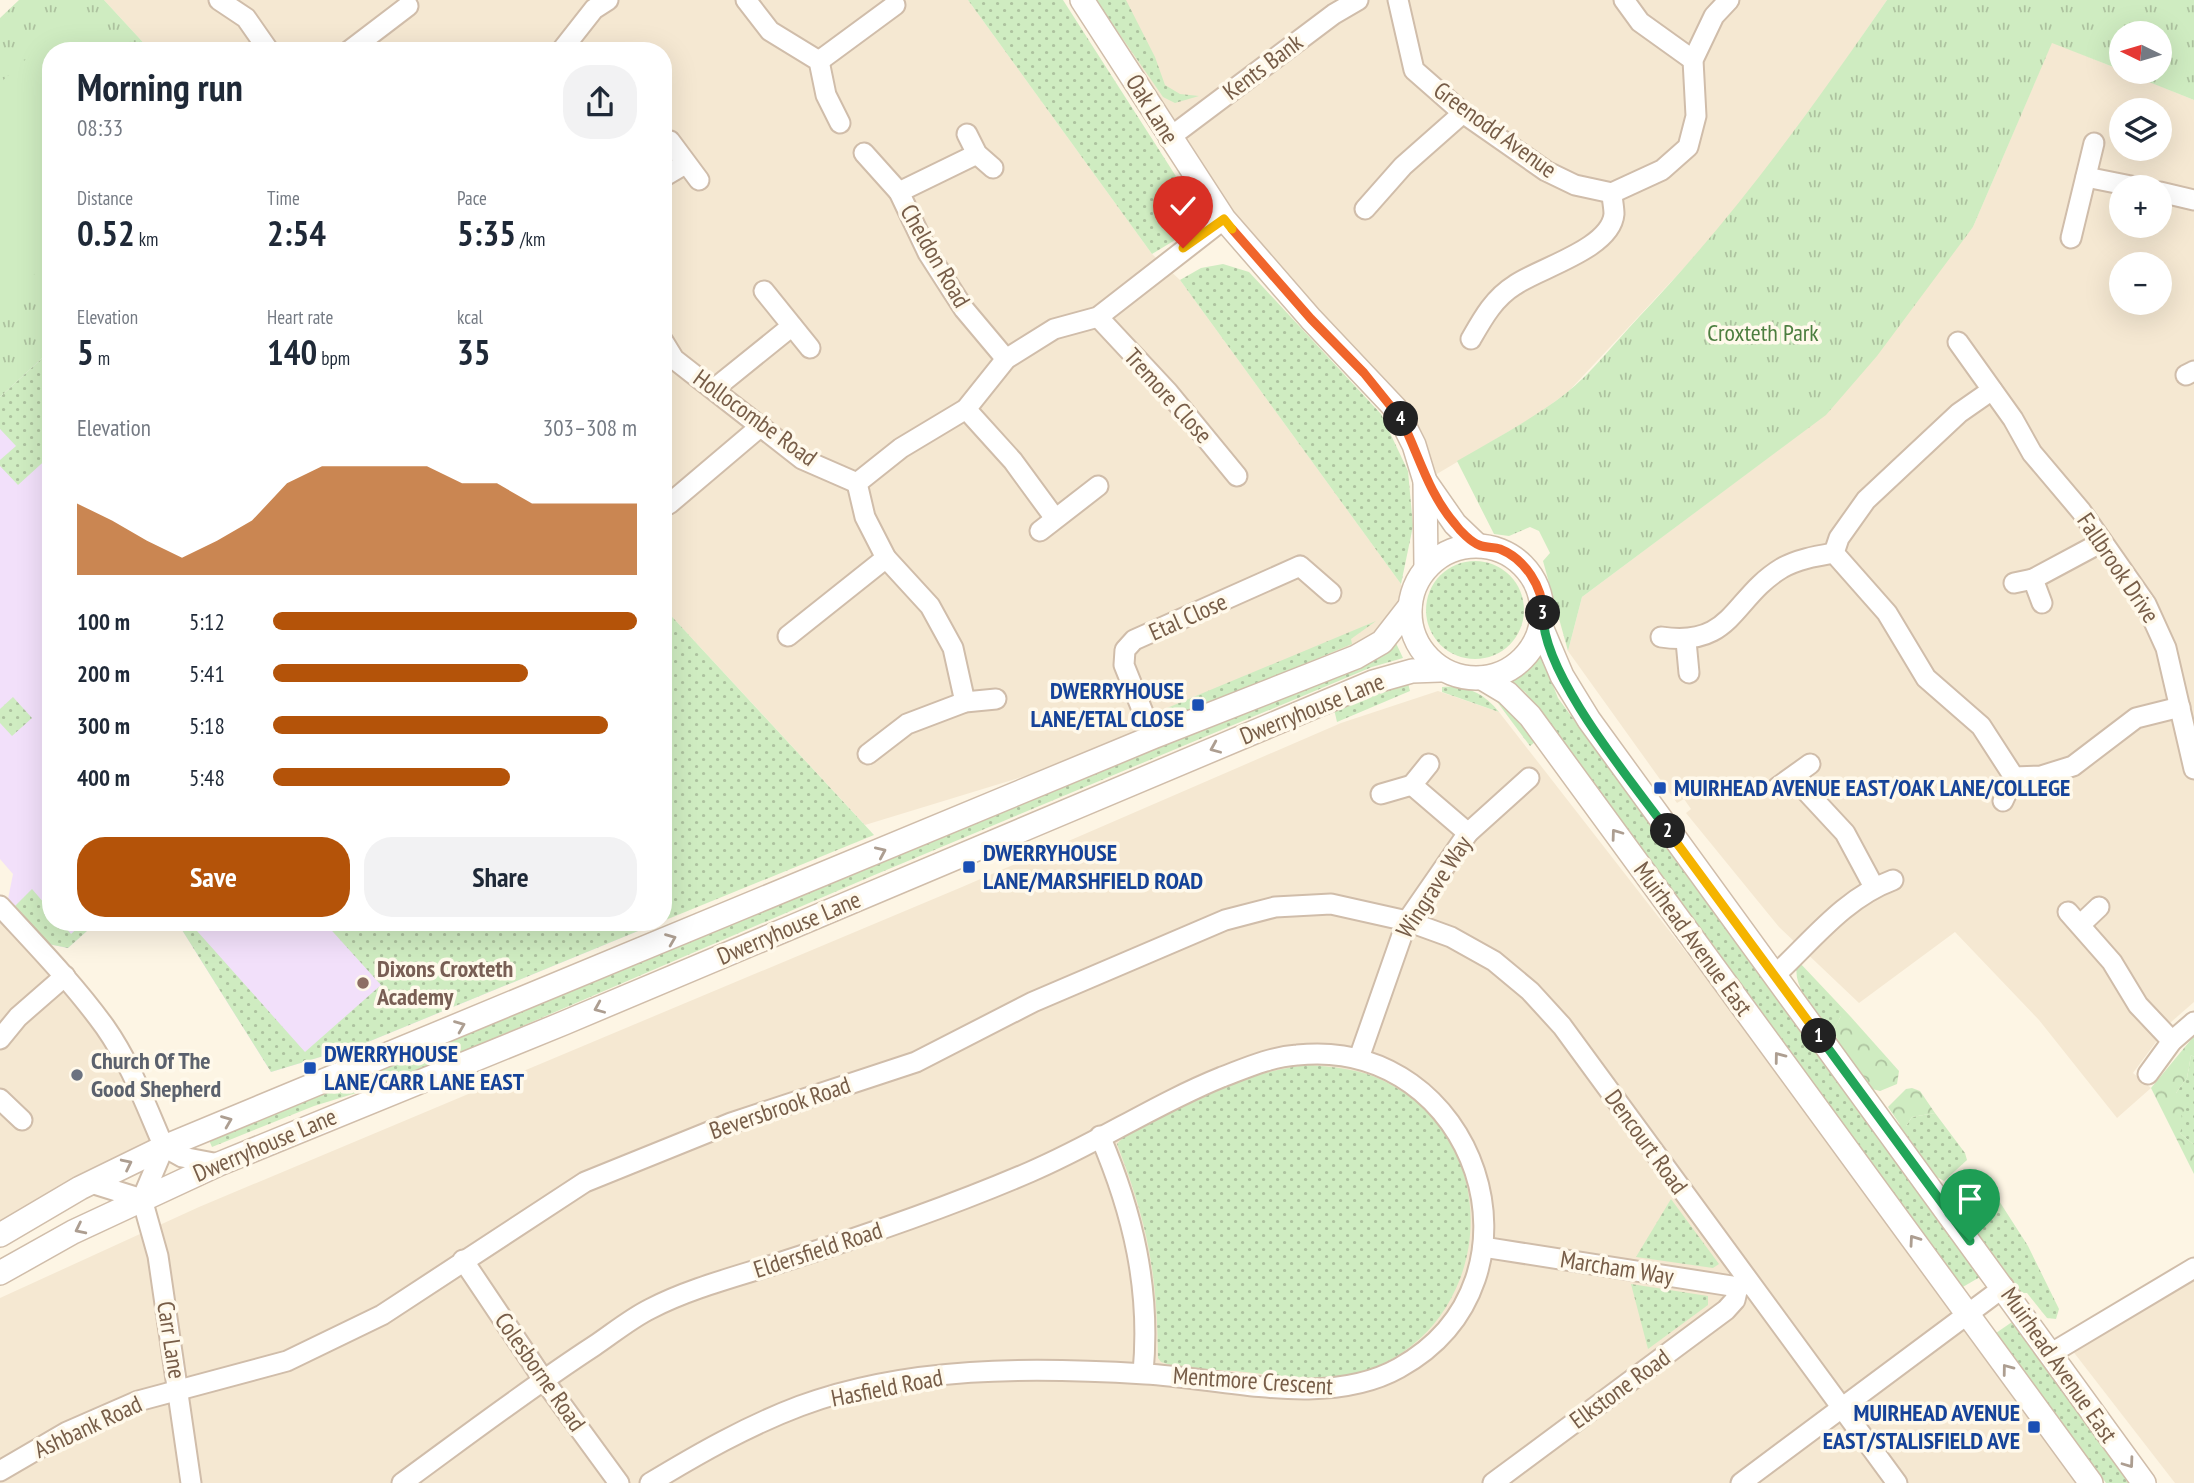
<!DOCTYPE html>
<meta charset="utf-8">
<style>
body{margin:0;font-family:"PT Sans Narrow",sans-serif;background:#f2f2f3;color:#1f2937;height:100vh;display:flex;flex-direction:column;font-size:26px;white-space:nowrap}
*{box-sizing:border-box;margin:0}
p{font-size:23px;color:#747a83}
.icon{flex:none;width:38px;height:38px;fill:none;stroke:currentColor;stroke-width:2;stroke-linecap:round;stroke-linejoin:round}
.map{position:relative;flex:1;overflow:hidden}
.drawer{position:absolute;left:42px;top:42px;width:630px;height:889px;display:flex;flex-direction:column;background:#fff;border-radius:28px;box-shadow:0 7px 28px #0002}
.drawer>*{flex:none}
.needle{width:46px;rotate:275deg}
.buttons{position:absolute;left:2109px;top:21px;display:grid;gap:14px}
.buttons a{display:grid;place-items:center;width:63px;height:63px;border-radius:50%;background:#fff;box-shadow:0 7px 28px #0002;font-size:35px}
.pin{position:absolute;display:grid;place-items:center;width:60px;height:60px;color:#fff;margin:-72px -30px;border-radius:50% 50% 50% 0;rotate:-45deg;box-shadow:0 0 7px #0007}
.pin .icon{rotate:45deg}
.km{position:absolute;width:35px;height:35px;margin:-18px;border-radius:50%;background:#222;color:#fff;font-size:19px;line-height:35px;text-align:center}
.round{display:grid;place-items:center;flex:none;width:74px;height:74px;border-radius:28px;background:#f2f2f3}
.overview{display:flex;align-items:center;justify-content:space-between;height:119px;padding:0 35px}
h1{font-size:38px;font-weight:700;line-height:52px}
.metrics{display:grid;grid-template-columns:repeat(3,1fr);gap:10px;height:119px;padding:7px 35px}
.metrics div{display:grid;align-content:center}
.metrics b{font-size:35px;font-weight:700}
.metrics small{font-size:19px;font-weight:400}
.metrics p{font-size:19px}
.chart{height:196px;padding:14px 35px}
.chart p{display:flex;justify-content:space-between}
.chart svg{width:100%;height:126px;margin-top:7px;fill:#b45309;opacity:.7}
.primary-button{display:flex;gap:14px;margin-top:auto;padding:14px 35px}
.primary-button a{flex:1;height:80px;border-radius:28px;background:#b45309;color:#fff;font-size:28px;font-weight:700;line-height:80px;text-align:center}
.primary-button a+a{background:#f2f2f3;color:#1f2937}
ul{padding:0 35px;list-style:none;font-size:23px}
li{display:grid;grid-template-columns:112px 84px 1fr;align-items:center;height:52px}
li i{height:18px;border-radius:9px;background:#b45309}
.map>svg:first-child{display:block}
.residential{fill:#f5e8d2;fill-rule:evenodd}
.education{fill:#f2e0fa}
.grass{fill:url(#grass-dots)}
.forest{fill:url(#forest-crowns)}
.park{fill:url(#park-tufts)}
.garden{fill:#cfecc1}
.lines{fill:none;stroke-linecap:round;stroke-linejoin:round}
.minor-casing{stroke:#d0bdaa;stroke-width:23}
.tertiary-casing{stroke:#d0bdaa;stroke-width:26}
.minor{stroke:#fff;stroke-width:19}
.tertiary{stroke:#fff;stroke-width:23}
.oneway{stroke:#ad9e91}
.split-1-casing{stroke:#fff;stroke-width:14}
.split-2-casing{stroke:#fff;stroke-width:14}
.split-3-casing{stroke:#fff;stroke-width:14}
.split-4-casing{stroke:#fff;stroke-width:14}
.split-5-casing{stroke:#fff;stroke-width:14}
.split-6-casing{stroke:#fff;stroke-width:14}
.split-1{stroke:#22a559;stroke-width:9}
.split-2{stroke:#f5b400;stroke-width:9}
.split-3{stroke:#22a559;stroke-width:9}
.split-4{stroke:#f0652b;stroke-width:9}
.split-5{stroke:#f0652b;stroke-width:9}
.split-6{stroke:#f5b400;stroke-width:9}
.transit-dot{fill:#1a4fb4;stroke:#fff9eb;stroke-width:2.5}
.education-dot{fill:#8d6e63;stroke:#fff9eb;stroke-width:2.5}
.worship-dot{fill:#6b7280;stroke:#fff9eb;stroke-width:2.5}
.labels{text-anchor:middle;stroke-width:7;stroke-linejoin:round;paint-order:stroke}
.street-label{font-size:24px;fill:#775d48;stroke:#fff9eb}
.park-label{font-size:24px;fill:#4c7e3f;stroke:#fff9eb}
.transit-label{font-size:24px;font-weight:bold;fill:#164399;stroke:#fff9eb;text-anchor:start}
.education-label{font-size:24px;font-weight:bold;fill:#785e54;stroke:#fff9eb;text-anchor:start}
.worship-label{font-size:24px;font-weight:bold;fill:#5b616d;stroke:#fff9eb;text-anchor:start}
</style>
<div class="map">
<svg width="2194" height="1483" viewBox="0 0 2194 1483">
<defs>
<pattern id="grass-dots" width="8" height="8" patternUnits="userSpaceOnUse" patternTransform="scale(1.75)"><rect width="8" height="8" fill="#cfecc1"/><path d="M2 2h.1M6 6h.1" fill="none" stroke="#adc29f" stroke-width="1.8" stroke-linecap="round"/></pattern>
<pattern id="forest-crowns" width="20" height="18" patternUnits="userSpaceOnUse" patternTransform="scale(1.75)"><rect width="20" height="18" fill="#cfecc1"/><path d="M2 6a3 3 0 1 1 6 0M12 15a3 3 0 1 1 6 0" fill="none" stroke="#adc29f"/></pattern>
<pattern id="park-tufts" width="24" height="20" patternUnits="userSpaceOnUse" patternTransform="scale(1.75)"><rect width="24" height="20" fill="#cfecc1"/><path d="M3 7l-1-3M5 7V3M7 7l1-3M15 17l-1-3M17 17v-4M19 17l1-3" fill="none" stroke="#adc29f"/></pattern>
</defs>
<rect width="100%" height="100%" fill="#fdf5e4"/>
<g class="residential">
<path d="M104,0h864l184,254 28,26 221,304 9,22 -28,36 -229,95 -288,88 -202,-218v-556h-512z"/>
<path d="M1082,0h805l-89,129 -72,94 -158,169 -33,24 -110,65 -11,-36 -149,-176z"/>
<path d="M2052,42l142,58v902l-24,21 -37,50 18,15 -34,30 -78,-98 -84,-88 -96,71 -80,-76 -93,-114 5,-4 -7,-10 -7,4 -109,-152 14,-54 243,-182 148,-188zM2121,110h39v39h-39zM2121,187h39v39h-39zM2121,264h39v39h-39z"/>
<path d="M1438,691l61,21 600,771h-2099v-185l199,-91 763,-320 379,-164z"/>
<path d="M0,906l106,123 58,118 -164,88z"/>
<path d="M2194,1279v204h-19l-103,-133z"/>
</g>
<g class="education">
<path d="M51,350v572h46l-29,26 -20,-4 -40,-45 5,-25 -13,-15v-462z"/>
<path d="M177,922h483l-297,122 -92,28z"/>
</g>
<g class="grass">
<path d="M968,0h95l116,181 10,35 -4,18 -33,20z"/>
<path d="M1096,0h30l29,57 10,28 15,9 19,2 -24,7 -12,-6z"/>
<path d="M1223,264l26,8 132,142 27,57 5,55 -12,58 -221,-304 21,-12z"/>
<path d="M51,350v105l-33,30 -18,-19v-6l16,-14 -16,-17v-32z"/>
<circle cx="1475" cy="610" r="49"/>
<path d="M663,607l211,228 -211,86z"/>
<path d="M1376,621l-25,18 1,5 -180,75 -17,-6z"/>
<path d="M1395,641l8,17 -31,9 -500,209 -480,206 -78,24 -102,41 -4,-9z"/>
<path d="M1539,650l19,48 422,579 -19,11 -418,-573 -18,-23 -19,-14 21,-13z"/>
<path d="M1408,683l2,8 -73,31 -3,-13 41,-17z"/>
<path d="M1442,687c25,-2 42,6 57,25l-57,-20z"/>
<path d="M13,697l19,21 -20,18 -12,-13v-14z"/>
<path d="M1497,697l39,44 -6,5 -35,-47z"/>
<path d="M32,889l19,22v11h10l10,12 13,-12h13l-29,26 -20,-4 -33,-38z"/>
<path d="M177,922h12l116,130 76,-67 -57,-63h336l-297,122 -92,28z"/>
<path d="M1799,962l51,54h-9l-7,13 5,15c-13,-19 -53,-60 -40,-82z"/>
<path d="M2191,1055l3,2v88l-14,-12 1,-20 -5,-20 11,-15z"/>
<path d="M1310,1065c25,2 49,4 72,15 138,66 108,272 -42,297 -31,5 -64,-2 -95,-5 -26,-3 -59,-1 -84,-10l-3,-4c-1,-87 -10,-133 -41,-214l11,-12c56,-27 119,-62 182,-67z"/>
<path d="M1935,1113l30,40 2,7 -23,21 -7,-4 -39,-53 8,2 6,-9z"/>
<path d="M1973,1176l12,3 43,67 31,63 -3,10 -9,-1 -20,-25h-6l-70,-96v-9z"/>
<path d="M1671,1199l48,65 -6,4 -77,-11z"/>
<path d="M1631,1284l77,12v9l-60,44z"/>
<path d="M2012,1322l117,161h-23l-110,-150z"/>
</g>
<g class="forest">
<path d="M1841,1016h9l49,55 -2,13 -17,7 -8,-2 -33,-45 -5,-15z"/>
<path d="M2194,1036v21l-3,-2 -4,23 -11,15 6,2 3,15 -4,4 2,9 -3,10 14,12v29l-43,-86z"/>
<path d="M1912,1088l8,3 15,22 -23,4 -6,9h-5l-13,-19 18,-18z"/>
</g>
<g class="park">
<path d="M19,0h85l47,51h-100v299l-51,47v-379z"/>
<path d="M1887,0h307v100l-70,-28h36v-39h-39v37l-69,-27 -79,184 -96,129 -51,59 -244,182 -14,54 -25,-90 7,-8 -11,-22 -9,-4 -21,9 -15,-2 -37,-73c36,-21 74,-41 108,-67 27,-21 50,-52 74,-77 96,-101 169,-203 248,-317z"/>
</g>
<path class="garden" d="M75,14l34,37h-58v208l-51,47v-223z"/>
<g class="lines">
<defs>
<g id="minor">
<path d="M219,0l27,18 23,33"/>
<path d="M746,0l24,31 49,30 7,34 14,28"/>
<path d="M1398,0l16,70 49,43 83,58 29,14 37,8 50,-23 26,-23 8,-31 -3,-56 21,-44 15,-16"/>
<path d="M1624,0l16,22 53,38"/>
<path d="M349,51l59,-45"/>
<path d="M561,51l33,-42 14,-9"/>
<path d="M819,61l76,-56"/>
<path d="M967,134l10,20 16,14"/>
<path d="M1169,138l165,-124 24,-14"/>
<path d="M670,141l29,39"/>
<path d="M864,153l35,39 29,61 36,56 42,50"/>
<path d="M663,177l22,-13"/>
<path d="M2086,177l50,10"/>
<path d="M899,192l78,-38"/>
<path d="M2160,192l34,8"/>
<path d="M1365,209l38,-43 60,-53"/>
<path d="M2071,238l23,-95"/>
<path d="M764,291l46,57"/>
<path d="M1098,317l70,75 69,84"/>
<path d="M1471,339c12,-21 23,-41 44,-54 24,-17 96,-36 99,-71 0,-7 -2,-15 -2,-21"/>
<path d="M663,341l11,18 128,100 55,24"/>
<path d="M1958,342l55,77 19,34 49,58 65,93 20,44 28,121"/>
<path d="M2186,375l8,-4"/>
<path d="M714,389l78,-63"/>
<path d="M966,409l47,52 41,56"/>
<path d="M669,504l92,-78"/>
<path d="M1040,531l58,-45"/>
<path d="M1834,553l53,60 39,65 55,48 33,51 27,-1 32,-10 63,-48 44,-11"/>
<path d="M1834,553l5,-15 27,-38 93,-87 33,-23"/>
<path d="M2033,579l9,24"/>
<path d="M2014,583l19,-4 69,-37"/>
<path d="M788,636l98,-78"/>
<path d="M1661,637c72,11 71,-39 121,-69 16,-9 35,-12 52,-15"/>
<path d="M1686,641l3,32"/>
<path d="M965,702l-12,-54 -23,-42 -44,-48 -21,-41 -8,-34 44,-35 65,-39 40,-50 48,-30 44,-12 126,-98"/>
<path d="M1153,737l-29,-72 1,-15 9,-10 166,-74 31,27"/>
<path d="M868,754l39,-30 58,-22 31,-3"/>
<path d="M1429,764l-17,21 56,48"/>
<path d="M1793,777l52,56 29,54"/>
<path d="M1778,787l32,-23"/>
<path d="M1381,794l31,-9"/>
<path d="M2003,801l11,-24"/>
<path d="M0,906c36,39 74,78 105,121 26,37 41,79 59,120"/>
<path d="M2068,912l44,50 26,43 34,36"/>
<path d="M2080,925l19,-18"/>
<path d="M1774,976c37,-34 70,-78 119,-96"/>
<path d="M0,1039l18,-22 47,-41"/>
<path d="M1359,1058l48,-137 61,-88 61,-55"/>
<path d="M2148,1074l24,-33 22,-19"/>
<path d="M0,1099l22,21"/>
<path d="M1100,1136c33,77 51,153 43,237"/>
<path d="M164,1147l18,10 37,7"/>
<path d="M91,1183l51,16"/>
<path d="M142,1199l16,57 33,227"/>
<path d="M142,1199l22,-52"/>
<path d="M1483,1247l255,40 10,-3"/>
<path d="M463,1260l80,119 76,104"/>
<path d="M2050,1354l144,-86"/>
<path d="M0,1471l67,-39 71,-31 149,-40 95,-46 203,-133 146,-59 185,-61 117,-60 192,-82 50,-13 56,-3 76,17 44,16 43,24 36,30 32,35 335,457"/>
<path d="M402,1483c63,-46 126,-94 192,-137 18,-12 36,-27 56,-37 42,-22 93,-34 138,-49 82,-26 163,-54 242,-88 66,-28 125,-68 192,-95 24,-9 48,-20 75,-22 179,-19 261,225 102,313 -73,41 -175,10 -254,6 -114,-7 -237,-8 -345,32 -53,20 -102,48 -150,77"/>
<path d="M1493,1483l233,-173 9,-10 3,-13"/>
<path d="M1741,1483l263,-196"/>
</g>
<g id="tertiary">
<path d="M1082,0l142,219 87,100 85,90 18,36 11,36 1,86"/>
<path d="M1425,481l30,43 22,21"/>
<circle cx="1476" cy="612" r="66"/>
<path d="M1542,629l20,47 27,44 555,763"/>
<path d="M1482,678l25,15 23,23 561,767"/>
<path d="M0,1235l80,-47 84,-41 989,-410 203,-80 26,-15 28,-36"/>
<path d="M0,1273l73,-41 146,-68 345,-141 809,-341 39,-11 28,-1"/>
</g>
</defs>
<use href="#minor" class="minor-casing"/>
<use href="#tertiary" class="tertiary-casing"/>
<use href="#minor" class="minor"/>
<use href="#tertiary" class="tertiary"/>
</g>
<defs><path id="oneway-chevron" d="M-2-3.5L2.5 0L-2 3.5" fill="none" stroke-width="1.6" stroke-linecap="round" stroke-linejoin="round" transform="scale(1.75)"/></defs>
<g class="oneway">
<use href="#oneway-chevron" transform="translate(1215 748) rotate(157)"/>
<use href="#oneway-chevron" transform="translate(1616 834) rotate(-126)"/>
<use href="#oneway-chevron" transform="translate(881 852) rotate(-24)"/>
<use href="#oneway-chevron" transform="translate(671 939) rotate(-22)"/>
<use href="#oneway-chevron" transform="translate(599 1008) rotate(157)"/>
<use href="#oneway-chevron" transform="translate(460 1026) rotate(-22)"/>
<use href="#oneway-chevron" transform="translate(1779 1057) rotate(-127)"/>
<use href="#oneway-chevron" transform="translate(227 1121) rotate(-22)"/>
<use href="#oneway-chevron" transform="translate(127 1164) rotate(-26)"/>
<use href="#oneway-chevron" transform="translate(80 1229) rotate(154)"/>
<use href="#oneway-chevron" transform="translate(1914 1240) rotate(-125)"/>
<use href="#oneway-chevron" transform="translate(2007 1369) rotate(-127)"/>
<use href="#oneway-chevron" transform="translate(2129 1463) rotate(54)"/>
</g>
<g class="lines">
<defs>
<path id="split-1" d="M1819,1036l151,205"/>
<path id="split-2" d="M1668,831l151,205"/>
<path id="split-3" d="M1543,613c-2,60 89,169 125,218"/>
<path id="split-4" d="M1401,419c18,36 27,74 54,105 5,7 16,18 24,21 7,3 15,2 21,4 25,10 43,38 43,64"/>
<path id="split-5" d="M1232,229l79,90 53,54 37,46"/>
<path id="split-6" d="M1183,248l41,-29 8,10"/>
</defs>
<use href="#split-1" class="split-1-casing"/>
<use href="#split-2" class="split-2-casing"/>
<use href="#split-3" class="split-3-casing"/>
<use href="#split-4" class="split-4-casing"/>
<use href="#split-5" class="split-5-casing"/>
<use href="#split-6" class="split-6-casing"/>
<use href="#split-1" class="split-1"/>
<use href="#split-2" class="split-2"/>
<use href="#split-3" class="split-3"/>
<use href="#split-4" class="split-4"/>
<use href="#split-5" class="split-5"/>
<use href="#split-6" class="split-6"/>
</g>
<g class="transit-dot">
<rect x="1191" y="698" width="14" height="14" rx="3.5"/>
<rect x="1653" y="781" width="14" height="14" rx="3.5"/>
<rect x="962" y="860" width="14" height="14" rx="3.5"/>
<rect x="303" y="1061" width="14" height="14" rx="3.5"/>
<rect x="2027" y="1420" width="14" height="14" rx="3.5"/>
</g>
<circle class="education-dot" cx="363" cy="983" r="7"/>
<circle class="worship-dot" cx="77" cy="1075" r="7"/>
<g class="labels">
<g class="street-label">
<text transform="translate(1263 67) rotate(-37)" y="8">Kents Bank</text>
<text transform="translate(1152 109) rotate(58)" y="8">Oak Lane</text>
<text transform="translate(1495 130) rotate(36)" y="8">Greenodd Avenue</text>
<text transform="translate(935 256) rotate(60)" y="8">Cheldon Road</text>
<text transform="translate(1168 396) rotate(48)" y="8">Tremore Close</text>
<text transform="translate(755 418) rotate(36)" y="8">Hollocombe Road</text>
<text transform="translate(2118 568) rotate(56)" y="8">Fallbrook Drive</text>
<text transform="translate(1188 617) rotate(-24)" y="8">Etal Close</text>
<text transform="translate(1312 709) rotate(-22)" y="8">Dwerryhouse Lane</text>
<text transform="translate(1434 887) rotate(-57)" y="8">Wingrave Way</text>
<text transform="translate(789 928) rotate(-23)" y="8">Dwerryhouse Lane</text>
<text transform="translate(1693 939) rotate(54)" y="8">Muirhead Avenue East</text>
<text transform="translate(780 1108) rotate(-19)" y="8">Beversbrook Road</text>
<text transform="translate(1646 1142) rotate(54)" y="8">Dencourt Road</text>
<text transform="translate(265 1145) rotate(-23)" y="8">Dwerryhouse Lane</text>
<text transform="translate(818 1250) rotate(-18)" y="8">Eldersfield Road</text>
<text transform="translate(1617 1268) rotate(9)" y="8">Marcham Way</text>
<text transform="translate(171 1340) rotate(81)" y="8">Carr Lane</text>
<text transform="translate(2059 1365) rotate(55)" y="8">Muirhead Avenue East</text>
<text transform="translate(540 1372) rotate(55)" y="8">Colesborne Road</text>
<text transform="translate(1253 1381) rotate(4)" y="8">Mentmore Crescent</text>
<text transform="translate(887 1388) rotate(-11)" y="8">Hasfield Road</text>
<text transform="translate(1620 1389) rotate(-36)" y="8">Elkstone Road</text>
<text transform="translate(88 1427) rotate(-25)" y="8">Ashbank Road</text>
</g>
<g class="park-label">
<text x="1763" y="341">Croxteth Park</text>
</g>
<g class="transit-label">
<text x="1184" y="699" text-anchor="end">DWERRYHOUSE<tspan x="1184" dy="28">LANE/ETAL CLOSE</tspan></text>
<text x="1674" y="796">MUIRHEAD AVENUE EAST/OAK LANE/COLLEGE</text>
<text x="983" y="861">DWERRYHOUSE<tspan x="983" dy="28">LANE/MARSHFIELD ROAD</tspan></text>
<text x="324" y="1062">DWERRYHOUSE<tspan x="324" dy="28">LANE/CARR LANE EAST</tspan></text>
<text x="2020" y="1421" text-anchor="end">MUIRHEAD AVENUE<tspan x="2020" dy="28">EAST/STALISFIELD AVE</tspan></text>
</g>
<g class="education-label">
<text x="377" y="977">Dixons Croxteth<tspan x="377" dy="28">Academy</tspan></text>
</g>
<g class="worship-label">
<text x="91" y="1069">Church Of The<tspan x="91" dy="28">Good Shepherd</tspan></text>
</g>
</g>
</svg>
<div class="buttons">
<a><svg class="needle" viewBox="-14 -14 28 28"><path d="M0-13l5 13h-10z" fill="#e53935"/><path d="M0 13l5-13h-10z" fill="#747a83"/></svg></a>
<a><svg class="icon" aria-label="layers" viewBox="0 0 24 24"><path d="M12 4l9 5-9 5-9-5zM3 14l9 5 9-5"/></svg></a>
<a>+</a>
<a>−</a>
</div>
<div class="pin" style="left:1970px;top:1241px;background:#1e9e55"><svg class="icon" aria-label="arrive" viewBox="0 0 24 24"><path d="M6 21V4h12l-3 4 3 4H6"/></svg></div>
<div class="pin" style="left:1183px;top:248px;background:#d93025"><svg class="icon" aria-label="check" viewBox="0 0 24 24"><path d="M5 12l5 5 9-10"/></svg></div>
<b class="km" style="left:1819px;top:1036px">1</b>
<b class="km" style="left:1668px;top:831px">2</b>
<b class="km" style="left:1543px;top:613px">3</b>
<b class="km" style="left:1401px;top:419px">4</b>
<section class="drawer">
<div class="overview"><div><h1>Morning run</h1><p>08:33</p></div><a class="round"><svg class="icon" aria-label="share" viewBox="0 0 24 24"><path d="M12 15V3M7 8l5-5 5 5M5 13v7h14v-7"/></svg></a></div>
<div class="metrics">
<div><p>Distance</p><b>0.52<small> km</small></b></div>
<div><p>Time</p><b>2:54</b></div>
<div><p>Pace</p><b>5:35<small> /km</small></b></div>
</div>
<div class="metrics">
<div><p>Elevation</p><b>5<small> m</small></b></div>
<div><p>Heart rate</p><b>140<small> bpm</small></b></div>
<div><p>kcal</p><b>35</b></div>
</div>
<div class="chart"><p><span>Elevation</span>303–308 m</p>
<svg viewBox="0 0 160 44" preserveAspectRatio="none"><path d="M0 44V19L10 25L20 32L30 38L40 32L50 25L60 12L70 6L80 6L90 6L100 6L110 12L120 12L130 19L140 19L150 19L160 19V44z"/></svg>
</div>
<ul>
<li><b>100 m</b>5:12<i style="width:100%"></i></li>
<li><b>200 m</b>5:41<i style="width:70%"></i></li>
<li><b>300 m</b>5:18<i style="width:92%"></i></li>
<li><b>400 m</b>5:48<i style="width:65%"></i></li>
</ul>
<div class="primary-button"><a>Save</a><a>Share</a></div>
</section>
</div>
